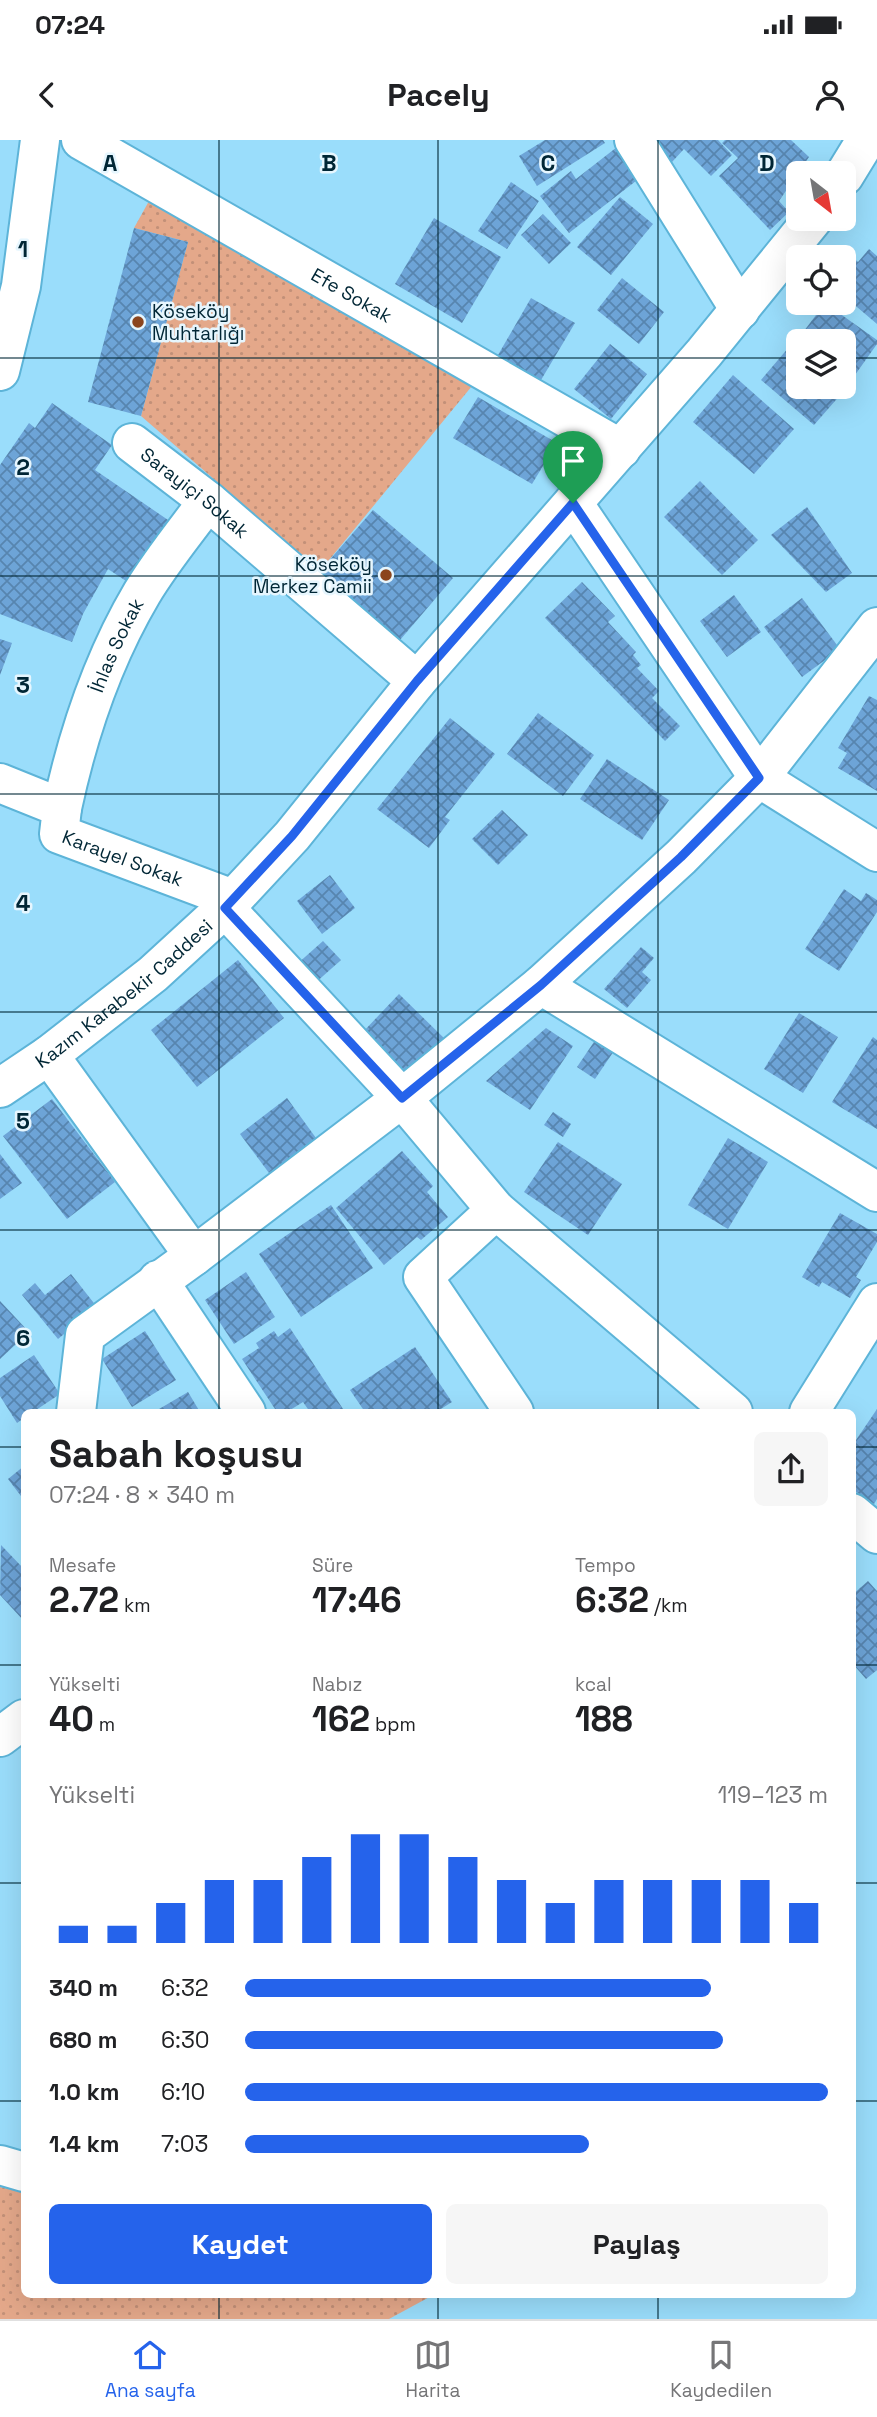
<!DOCTYPE html>
<html lang="tr">
<meta charset="utf-8">
<style>
body{margin:0;font-family:"Space Grotesk",sans-serif;background:#f6f6f6;color:#202124;height:100vh;display:flex;flex-direction:column;font-size:26px;white-space:nowrap}
*{box-sizing:border-box;margin:0}
p{font-size:23px;color:#757577}
.icon{flex:none;width:38px;height:38px;fill:none;stroke:currentColor;stroke-width:2;stroke-linecap:round;stroke-linejoin:round}
.map{position:relative;flex:1;overflow:hidden}
.panel{position:absolute;left:21px;top:1269px;width:835px;height:889px;display:flex;flex-direction:column;background:#fff;border-radius:10px;box-shadow:0 7px 28px #0002}
.panel>*{flex:none}
.needle{width:46px;rotate:149deg}
.controls{position:absolute;left:786px;top:21px;display:grid;gap:14px}
.controls a{display:grid;place-items:center;width:70px;height:70px;border-radius:10px;background:#fff;box-shadow:0 7px 28px #0002;font-size:35px}
.pin{position:absolute;display:grid;place-items:center;width:60px;height:60px;color:#fff;margin:-72px -30px;border-radius:50% 50% 50% 0;rotate:-45deg;box-shadow:0 0 7px #0007}
.pin .icon{rotate:45deg}
.round{display:grid;place-items:center;flex:none;width:74px;height:74px;border-radius:10px;background:#f6f6f6}
.head{display:flex;align-items:center;justify-content:space-between;height:119px;padding:0 28px}
h1{font-size:38px;font-weight:600;line-height:52px}
.stats{display:grid;grid-template-columns:repeat(3,1fr);gap:10px;height:119px;padding:7px 28px}
.stats div{display:grid;align-content:center}
.stats b{font-size:35px;font-weight:600}
.stats small{font-size:19px;font-weight:400}
.stats p{font-size:19px}
.chart{height:196px;padding:14px 28px}
.chart p{display:flex;justify-content:space-between}
.chart svg{width:100%;height:126px;margin-top:7px;stroke:#2563eb;stroke-width:6}
.button{display:flex;gap:14px;margin-top:auto;padding:14px 28px}
.button a{flex:1;height:80px;border-radius:10px;background:#2563eb;color:#fff;font-size:28px;font-weight:600;line-height:80px;text-align:center}
.button a+a{background:#f6f6f6;color:#202124}
ul{padding:0 28px;list-style:none;font-size:23px}
li{display:grid;grid-template-columns:112px 84px 1fr;align-items:center;height:52px}
li i{height:18px;border-radius:9px;background:#2563eb}
.status{display:flex;justify-content:space-between;align-items:center;height:49px;padding:0 35px;background:#fff;direction:ltr}
.status svg{height:19px;fill:currentColor}
header{display:flex;justify-content:space-between;align-items:center;height:91px;padding:0 28px;background:#fff;font-size:32px;font-weight:600}
.tab-bar{display:flex;justify-content:space-around;align-items:center;height:98px;border-top:2px solid #e0e0e0;background:#fff;font-size:19px;color:#757577}
.tab-bar a{display:grid;justify-items:center;gap:4px}
.tab-bar .current{color:#2563eb}
.map>svg:first-child{display:block}
.grass{fill:url(#grass-dots)}
.building{fill:url(#building-cross-hatch)}
.lines{fill:none;stroke-linecap:round;stroke-linejoin:round}
.minor-casing{stroke:#5db4d8;stroke-width:42}
.minor{stroke:#fff;stroke-width:38}
.route-casing{stroke:#fff;stroke-width:14}
.route{stroke:#2563eb;stroke-width:9}
.grid{fill:none;stroke:#002635;stroke-width:2;stroke-opacity:0.55}
.poi-dot{fill:#8b451e;stroke:#e6f6fe;stroke-width:2.5}
.labels{text-anchor:middle;stroke-width:5;stroke-linejoin:round;paint-order:stroke}
.street-label{font-size:19px;fill:#002635;stroke:#e6f6fe}
.poi-label{font-size:19px;fill:#002635;stroke:#e6f6fe;text-anchor:start}
.grid-label{font-size:23px;text-anchor:middle;font-weight:bold;fill:#002635;stroke:#e6f6fe;stroke-width:5;stroke-linejoin:round;paint-order:stroke}
</style>
<div class="status"><b>07:24</b><svg viewBox="0 0 49 12"><path d="M0 12V9h3v3zM5 12V6h3v6zM10 12V3h3v9zM15 12V0h3v12zM26 1h20v11H26zM47 4h2v5h-2z"/></svg></div>
<header><svg class="icon" aria-label="back" viewBox="0 0 24 24"><path d="M15 5l-7 7 7 7"/></svg>Pacely<svg class="icon" aria-label="person" viewBox="0 0 24 24"><circle cx="12" cy="8" r="4"/><path d="M4 21q1-7 8-7t8 7"/></svg></header>
<div class="map">
<svg width="877" height="2179" viewBox="0 0 877 2179">
<defs>
<pattern id="grass-dots" width="8" height="8" patternUnits="userSpaceOnUse" patternTransform="scale(1.75)"><rect width="8" height="8" fill="#e4a88a"/><path d="M2 2h.1M6 6h.1" fill="none" stroke="#c29078" stroke-width="1.8" stroke-linecap="round"/></pattern>
<pattern id="building-cross-hatch" width="8" height="8" patternUnits="userSpaceOnUse" patternTransform="scale(1.75)"><rect width="8" height="8" fill="#6da4d7"/><path d="M0 0l8 8M0 8l8-8" fill="none" stroke="#5785af"/></pattern>
</defs>
<rect width="100%" height="100%" fill="#9addfb"/>
<g class="grass">
<path d="M149,61l323,185 -152,185 -179,-155 47,-174 -54,-14z"/>
<path d="M0,2047l24,6v101h411l-46,25h-389z"/>
</g>
<g class="building">
<path d="M545,0h58l2,3 -68,43 -18,-30z"/>
<path d="M650,0h68l14,15 -21,21 -27,-27 -12,13z"/>
<path d="M725,0h66l18,17 -30,44 10,11 -19,18 -51,-54 19,-18 -16,-15z"/>
<path d="M617,7l24,30 -72,56 -29,-37 31,-25 5,8z"/>
<path d="M511,42l28,19 -32,48 -29,-18z"/>
<path d="M620,57l33,27 -42,51 -34,-28z"/>
<path d="M543,74l28,29 -22,21 -28,-29z"/>
<path d="M434,78l67,39 -39,66 -67,-39z"/>
<path d="M134,88l54,14 -47,174 -53,-14z"/>
<path d="M869,109l8,7v68l-33,-28v-35l5,-7 9,8z"/>
<path d="M622,138l42,34 -25,32 -42,-34z"/>
<path d="M531,158l44,25 -34,57 -43,-25z"/>
<path d="M825,163l52,37v4l-22,31 -11,-9v-25h-34l-9,-6z"/>
<path d="M795,200l3,2v45h46v-7l5,5 -35,40 -53,-45z"/>
<path d="M610,204l37,30 -36,45 -37,-30z"/>
<path d="M733,235l61,54 -40,45 -61,-52z"/>
<path d="M478,257l79,46 -25,41 -79,-46z"/>
<path d="M52,263l60,42 -17,25 76,52 -42,61 -21,-14 -25,45 -11,28 -72,-28v-149l29,-42 6,5z"/>
<path d="M700,341l58,59 -36,35 -58,-58z"/>
<path d="M807,367l45,66 -26,19 -55,-57z"/>
<path d="M373,370l80,68 -53,62 -80,-69z"/>
<path d="M582,442l33,34 -7,6 28,30 -3,3 8,10 -4,3 22,23 -7,7 28,28 -15,15 -120,-123z"/>
<path d="M734,455l27,37 -34,25 -27,-36z"/>
<path d="M802,458l38,51 -38,28 -38,-50z"/>
<path d="M0,499l12,4 -12,32z"/>
<path d="M869,556l8,4v91l-39,-23 9,-15 -9,-5z"/>
<path d="M538,573l56,42 -31,41 -56,-42z"/>
<path d="M450,578l45,36 -50,63 5,3 -21,28 -52,-39z"/>
<path d="M607,619l62,41 -27,40 -62,-41z"/>
<path d="M502,670l26,25 -30,30 -26,-26z"/>
<path d="M330,735l25,33 -33,26 -25,-33z"/>
<path d="M844,749l17,12 5,-8 11,7v12l-38,59 -34,-22z"/>
<path d="M323,801l18,19 -28,25 -17,-20z"/>
<path d="M641,807l13,11 -12,14 9,8 -24,28 -23,-19z"/>
<path d="M238,820l46,58 -87,69 -46,-57z"/>
<path d="M399,854l50,49 -37,38 -50,-48z"/>
<path d="M799,873l39,24 -35,56 -39,-24z"/>
<path d="M546,888l27,18 -43,64 -44,-29z"/>
<path d="M598,896l18,12 -21,31 -18,-12z"/>
<path d="M873,897l4,3v89l-45,-27z"/>
<path d="M287,958l29,40 -47,35 -29,-39z"/>
<path d="M52,959l63,83 -48,37 -64,-83z"/>
<path d="M553,972l18,12 -8,13 -19,-12z"/>
<path d="M728,998l40,24 -40,67 -40,-24z"/>
<path d="M558,1002l64,42 -34,51 -64,-43z"/>
<path d="M402,1011l31,35 -6,6 21,25 -27,23 -4,-3 -33,28 -48,-57z"/>
<path d="M0,1014l22,29 -22,16z"/>
<path d="M331,1065l42,63 -72,49 -42,-63z"/>
<path d="M840,1073l37,21v8l-21,35 5,3 -11,18 -28,-16 -3,5 -17,-10z"/>
<path d="M246,1132l29,45 -41,27 -29,-44z"/>
<path d="M71,1134l26,33 -39,32 -36,-44 13,-12 10,12z"/>
<path d="M0,1161l29,31 -29,27z"/>
<path d="M290,1188l38,58 17,26h-35l-7,-10 -16,10h-10l-35,-53 17,-11 -3,-5 18,-12 4,6z"/>
<path d="M145,1191l31,49 -44,27 -30,-48z"/>
<path d="M415,1207l37,55 -16,10h-71l-15,-22z"/>
<path d="M34,1215l26,39 -27,18h-9v6l-7,5 -17,-27v-18z"/>
<path d="M188,1252l12,20h-46z"/>
<path d="M877,1269v90l-3,5 -22,-15v-43z"/>
<path d="M24,1326v34l-16,-21z"/>
<path d="M1,1405l23,24v52l-24,-26z"/>
<path d="M868,1441l9,10v79l-11,9 -14,-16v-68z"/>
</g>
<g class="lines">
<defs>
<g id="minor">
<path id="s1" d="M81,0l540,309"/>
<path d="M634,0l106,170"/>
<path d="M844,36l22,-36"/>
<path d="M0,231l21,-85 19,-146"/>
<path id="s2" d="M132,303l76,58 209,180"/>
<path d="M573,363l186,275 118,74"/>
<path id="s3" d="M0,643l62,25 -3,26 174,65"/>
<path id="s4" d="M62,668c16,-75 41,-149 80,-215 19,-32 44,-62 66,-92"/>
<path d="M225,768l177,190 94,112 237,202"/>
<path d="M541,845l336,207"/>
<path d="M49,915l145,201"/>
<path id="s5" d="M0,948l49,-33 104,-81 72,-66 67,-72 125,-155 287,-328 109,-134"/>
<path d="M496,1070l-73,67 91,135"/>
<path d="M158,1140l88,132"/>
<path d="M76,1272l9,-77 109,-79 208,-158 139,-113 140,-128 78,-79 118,-151"/>
<path d="M809,1272l68,-109"/>
<path d="M852,1373l25,21"/>
<path d="M0,1597l24,-18"/>
<path d="M0,2025l24,7"/>
</g>
</defs>
<use href="#minor" class="minor-casing"/>
<use href="#minor" class="minor"/>
</g>
<g class="lines">
<defs>
<path id="route" d="M573,363l186,275 -78,79 -140,128 -139,113 -177,-190 67,-72 125,-155z"/>
</defs>
<use href="#route" class="route-casing"/>
<use href="#route" class="route"/>
</g>
<path class="grid" d="M219,0v1272M438,0v1272M658,0v1272M0,218h798M844,218h33M0,436h877M0,654h877M0,872h877M0,1090h877M0,1307h24M852,1307h25M0,1525h24M852,1525h25M0,1743h24M852,1743h25M0,1961h24M852,1961h25M219,2154v25M438,2154v25M658,2154v25"/>
<g class="poi-dot">
<circle cx="138" cy="182" r="7"/>
<circle cx="386" cy="435" r="7"/>
</g>
<g class="labels">
<g class="street-label">
<text dy="7" stroke="none"><textPath href="#s1" startOffset="312">Efe Sokak</textPath></text>
<text dy="7" stroke="none"><textPath href="#s2" startOffset="80">Sarayiçi Sokak</textPath></text>
<text dy="7" stroke="none"><textPath href="#s4" startOffset="172">İhlas Sokak</textPath></text>
<text dy="7" stroke="none"><textPath href="#s3" startOffset="161">Karayel Sokak</textPath></text>
<text dy="7" stroke="none"><textPath href="#s5" startOffset="156">Kazım Karabekir Caddesi</textPath></text>
</g>
<g class="poi-label">
<text x="152" y="178">Köseköy<tspan x="152" dy="22">Muhtarlığı</tspan></text>
<text x="372" y="431" text-anchor="end">Köseköy<tspan x="372" dy="22">Merkez Camii</tspan></text>
</g>
</g>
<g class="grid-label">
<text x="110" y="31">A</text>
<text x="329" y="31">B</text>
<text x="548" y="31">C</text>
<text x="767" y="31">D</text>
<text x="23" y="117">1</text>
<text x="23" y="335">2</text>
<text x="23" y="553">3</text>
<text x="23" y="771">4</text>
<text x="23" y="989">5</text>
<text x="23" y="1206">6</text>
</g>
</svg>
<div class="controls">
<a><svg class="needle" viewBox="-14 -14 28 28"><path d="M0-13l5 13h-10z" fill="#e53935"/><path d="M0 13l5-13h-10z" fill="#757577"/></svg></a>
<a><svg class="icon" aria-label="locate" viewBox="0 0 24 24"><circle cx="12" cy="12" r="6"/><path d="M12 2v4M12 18v4M2 12h4M18 12h4"/></svg></a>
<a><svg class="icon" aria-label="layers" viewBox="0 0 24 24"><path d="M12 4l9 5-9 5-9-5zM3 14l9 5 9-5"/></svg></a>
</div>
<div class="pin" style="left:573px;top:363px;background:#1e9e55"><svg class="icon" aria-label="arrive" viewBox="0 0 24 24"><path d="M6 21V4h12l-3 4 3 4H6"/></svg></div>
<section class="panel">
<div class="head"><div><h1>Sabah koşusu</h1><p>07:24 · 8 × 340 m</p></div><a class="round"><svg class="icon" aria-label="share" viewBox="0 0 24 24"><path d="M12 15V3M7 8l5-5 5 5M5 13v7h14v-7"/></svg></a></div>
<div class="stats">
<div><p>Mesafe</p><b>2.72<small> km</small></b></div>
<div><p>Süre</p><b>17:46</b></div>
<div><p>Tempo</p><b>6:32<small> /km</small></b></div>
</div>
<div class="stats">
<div><p>Yükselti</p><b>40<small> m</small></b></div>
<div><p>Nabız</p><b>162<small> bpm</small></b></div>
<div><p>kcal</p><b>188</b></div>
</div>
<div class="chart"><p><span>Yükselti</span>119–123 m</p>
<svg viewBox="0 0 160 44" preserveAspectRatio="none"><path d="M5 44V38M15 44V38M25 44V30M35 44V22M45 44V22M55 44V14M65 44V6M75 44V6M85 44V14M95 44V22M105 44V30M115 44V22M125 44V22M135 44V22M145 44V22M155 44V30"/></svg>
</div>
<ul>
<li><b>340 m</b>6:32<i style="width:80%"></i></li>
<li><b>680 m</b>6:30<i style="width:82%"></i></li>
<li><b>1.0 km</b>6:10<i style="width:100%"></i></li>
<li><b>1.4 km</b>7:03<i style="width:59%"></i></li>
</ul>
<div class="button"><a>Kaydet</a><a>Paylaş</a></div>
</section>
</div>
<nav class="tab-bar">
<a class="current"><svg class="icon" aria-label="home" viewBox="0 0 24 24"><path d="M3 11l9-7 9 7M6 9v11h12V9"/></svg>Ana sayfa</a>
<a><svg class="icon" aria-label="map" viewBox="0 0 24 24"><path d="M3 6l6-2 6 2 6-2v14l-6 2-6-2-6 2zM9 4v14M15 6v14"/></svg>Harita</a>
<a><svg class="icon" aria-label="saved" viewBox="0 0 24 24"><path d="M7 4h10v16l-5-4-5 4z"/></svg>Kaydedilen</a>
</nav>
